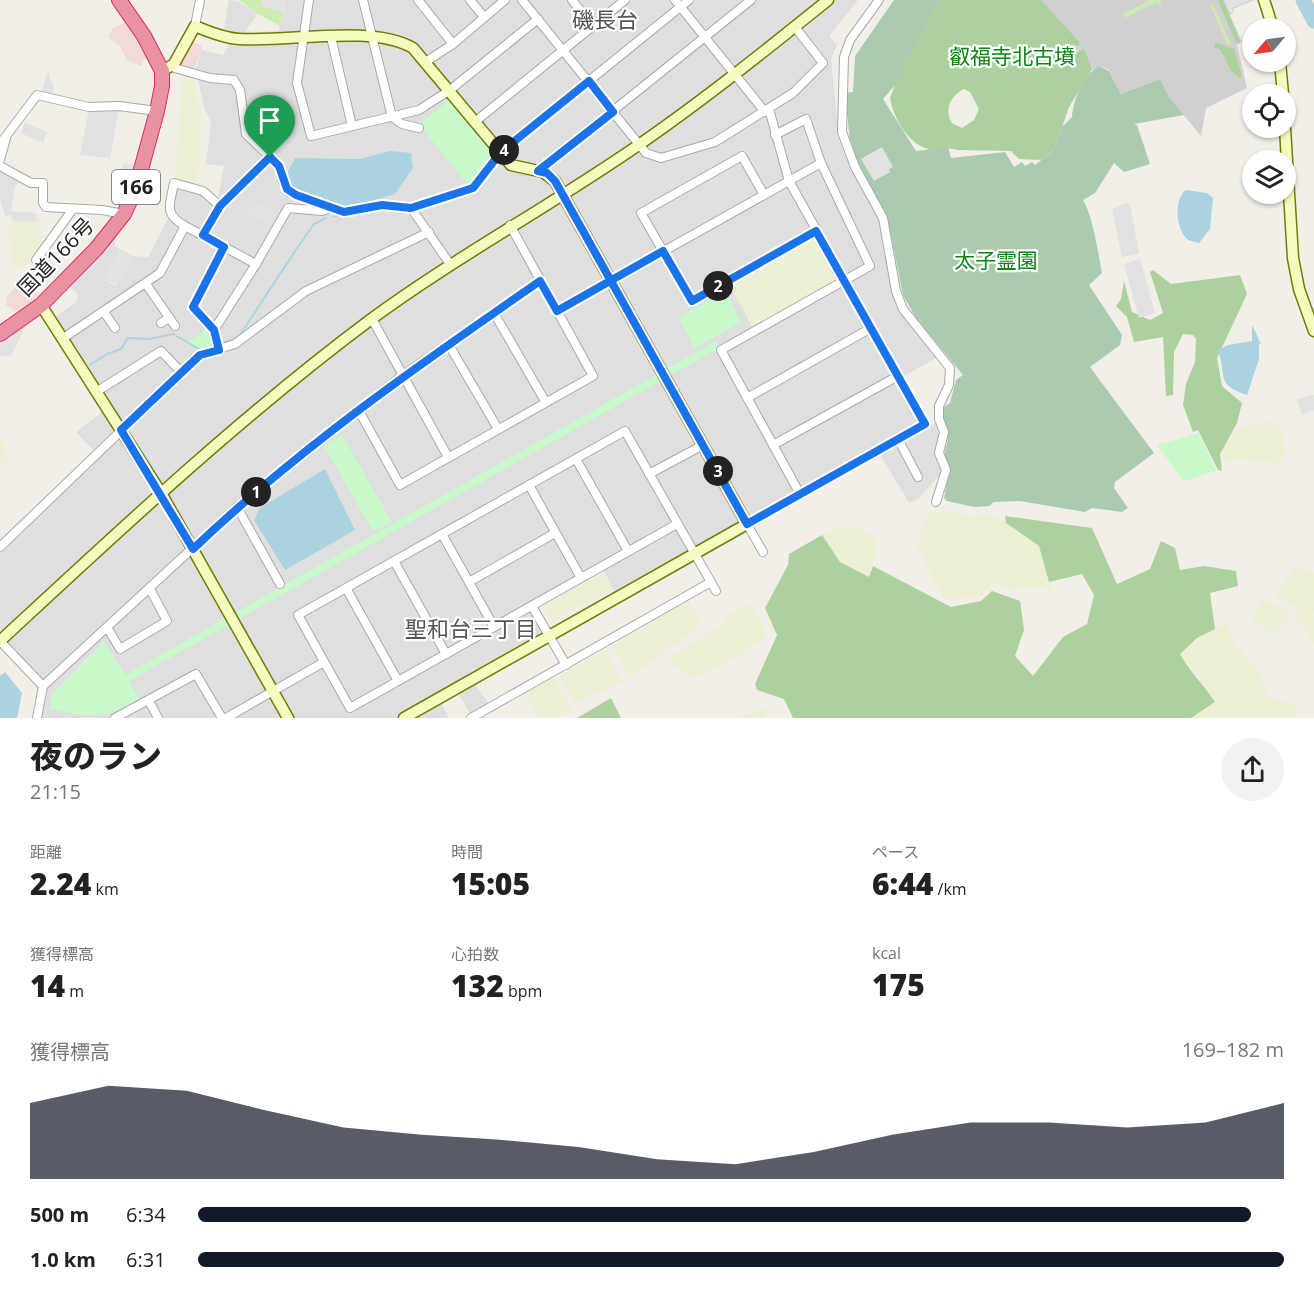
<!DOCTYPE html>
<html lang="ja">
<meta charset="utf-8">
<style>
body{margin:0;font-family:"Open Sans","Noto Sans JP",sans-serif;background:#f2f2f2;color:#222;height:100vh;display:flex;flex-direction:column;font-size:22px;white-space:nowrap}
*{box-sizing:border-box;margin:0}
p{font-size:20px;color:#767676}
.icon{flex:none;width:33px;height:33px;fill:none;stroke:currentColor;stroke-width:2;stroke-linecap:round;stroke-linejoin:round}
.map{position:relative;height:718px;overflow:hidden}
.side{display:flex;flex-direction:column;background:#fff;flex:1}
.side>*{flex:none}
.needle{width:39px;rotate:241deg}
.controls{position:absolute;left:1242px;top:18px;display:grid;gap:12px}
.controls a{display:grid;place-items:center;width:54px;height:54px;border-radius:50%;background:#fff;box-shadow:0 2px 4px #0004;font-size:30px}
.pin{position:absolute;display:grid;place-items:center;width:51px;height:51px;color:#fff;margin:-62px -26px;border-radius:50% 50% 50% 0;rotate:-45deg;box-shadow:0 0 6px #0007}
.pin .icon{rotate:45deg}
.km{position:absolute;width:30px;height:30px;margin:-15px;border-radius:50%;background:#222;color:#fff;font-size:16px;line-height:30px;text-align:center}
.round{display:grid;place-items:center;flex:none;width:63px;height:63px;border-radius:32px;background:#f2f2f2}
.headline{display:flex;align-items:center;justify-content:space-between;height:102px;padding:0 30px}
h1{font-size:33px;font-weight:800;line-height:45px}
.stats{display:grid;grid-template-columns:repeat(3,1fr);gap:9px;height:102px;padding:6px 30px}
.stats div{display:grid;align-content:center}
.stats b{font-size:30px;font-weight:800}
.stats small{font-size:16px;font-weight:400}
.stats p{font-size:16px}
.chart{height:168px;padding:12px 30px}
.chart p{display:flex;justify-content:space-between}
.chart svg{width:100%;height:108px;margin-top:6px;fill:#111827;opacity:.7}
ul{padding:0 30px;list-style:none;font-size:20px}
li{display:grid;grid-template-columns:96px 72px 1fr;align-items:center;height:45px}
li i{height:15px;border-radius:8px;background:#111827}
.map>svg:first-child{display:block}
.residential{fill:#e0dfdf}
.commercial{fill:#f2dad9}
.religious{fill:#d0d0d0}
.farmland{fill:#eef0d5}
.grass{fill:#cdebb0}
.forest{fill:#add19e;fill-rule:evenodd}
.cemetery{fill:#aacbaf}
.park{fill:#c8facc}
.parking{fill:#e2e2e2}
.water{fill:#aad3df}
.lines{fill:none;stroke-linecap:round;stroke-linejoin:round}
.stream{stroke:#aad3df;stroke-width:2}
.river{stroke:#aad3df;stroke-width:15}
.street-casing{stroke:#a9a9a9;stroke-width:10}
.secondary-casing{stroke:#707d05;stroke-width:13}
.highway-casing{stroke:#dc2a67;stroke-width:16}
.street{stroke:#fff;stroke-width:8}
.secondary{stroke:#f7fabf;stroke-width:10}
.highway{stroke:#e892a2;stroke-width:14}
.route-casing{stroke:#fff;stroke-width:12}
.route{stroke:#1a73e8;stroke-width:8}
.labels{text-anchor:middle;stroke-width:4.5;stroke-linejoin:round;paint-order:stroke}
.shield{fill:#fff;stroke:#646464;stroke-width:1.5}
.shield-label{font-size:20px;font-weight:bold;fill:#222}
.park-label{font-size:21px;fill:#0c8416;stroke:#fff}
.street-label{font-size:21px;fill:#222;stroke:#fff}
.neighbourhood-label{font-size:22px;fill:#555;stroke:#fff}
</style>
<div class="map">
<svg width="1314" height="718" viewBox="0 0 1314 718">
<rect width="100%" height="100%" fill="#f2efe9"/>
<path class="residential" d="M229,0l11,2 18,12 -13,17 8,1 26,-1 7,-31h572l-29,36 8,9 -6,14 8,81 5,14 35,65 15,74 45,63 -43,25 27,49 15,-8 3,9 1,41 -23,26 -10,5 -34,-57 -261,145 -13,-26 -74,41 15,23 -3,5 -71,40 22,32 -19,10 -12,-22 -17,10 7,14h-417l6,-25 -2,-7 -36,-38v-96l99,-96 -23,-24 35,-27 -56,-88 21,-15 2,-8 -11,-10 49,-50 -1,12 5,3 -15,31 11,6 17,-30 15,1 25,-48 3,-20 4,-2 25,8 12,9 7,-38 -18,-2 5,-41 -7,-16 -7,-33 -3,-1 8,-23 21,5 4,-7 6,-16 -9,-3z"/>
<g class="commercial">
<path d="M128,21l20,32 -7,13 -14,-6 -8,-15 -11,-7 4,-9z"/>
<path d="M191,41l10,4 1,5 -10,22 -15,-5z"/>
<path d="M20,281l23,17 -21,17 -16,-10 1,-9z"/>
</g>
<path class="religious" d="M1018,0h236l-21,9 1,3 -4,3 12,27 -5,3 10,43 -41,20 -5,28 -32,-39 -9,-18 -39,15 -12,-24 -9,-4 -25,12z"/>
<g class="farmland">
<path d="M182,75l10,2 10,40 -5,69 -22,-6z"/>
<path d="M36,216l5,3 -2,21h7l-22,29 -8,-2 -4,-2 -4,-38 5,-2 -1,-4 23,1z"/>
<path d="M813,238l24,44 -84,46 -24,-44z"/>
<path d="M1266,421l16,7 3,26 -7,9 -42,-4 -12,2 -6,-26z"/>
<path d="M0,434l9,26 -9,7z"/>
<path d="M936,510l33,6 27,-1 43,31 13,44 -16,-4 -24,3 -20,-6 -13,14 -35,3 -27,-53 6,-10 -4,-6 12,-19z"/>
<path d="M852,526l24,10 -3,30 -4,11 -29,-15 -18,-27 17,-7z"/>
<path d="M1294,566l20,6v40l-13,-1 -25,-15z"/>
<path d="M603,572l9,16 -60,34 -9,-16z"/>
<path d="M688,599l13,24 -33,28 -17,-31z"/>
<path d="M1262,600l22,8 7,9 -14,15 -7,2 -19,-16z"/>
<path d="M751,602l17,34 -33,22 -17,-30 12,-13z"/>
<path d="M1295,612l19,3v27h-3l-7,-15 -9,-9z"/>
<path d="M1227,623l5,17 29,34 2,8 -14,8 14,-7 5,14 28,8v13h-105l13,-10 36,-13 -25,7 -12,-20 -23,-28 17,-16z"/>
<path d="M651,624l15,27 -36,26 -18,-31z"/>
<path d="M716,628l18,30 -40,21 -18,-12 -7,-9z"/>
<path d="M605,650l17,32 -48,21 -15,-27z"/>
<path d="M553,675l19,34 -14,9h-20l-14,-26z"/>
<path d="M767,706l-2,12h-27z"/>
</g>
<g class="grass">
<path d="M239,0h23l-1,5 22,7 -3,14 -22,-12z"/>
<path d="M1150,0h10l2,3 -4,2 -2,-3 -31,16 -2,-4z"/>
<path d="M1210,5h3l18,39 -3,1z"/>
</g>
<g class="forest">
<path d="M940,0h101l40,44 -14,7 2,5 15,-7 8,20 -23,38 -15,43 -13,10 -22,-1 -8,-8 -54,-1c-10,-4 -20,1 -29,-1 -20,-5 -35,-32 -38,-51l11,-29zM964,89l6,3 9,17 -5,11 -12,8 -10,-5c-8,-13 -2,-27 12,-34z"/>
<path d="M1218,0h5l17,42 -4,1z"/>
<path d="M1218,43l16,6 8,27 -2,2 -9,-7 -11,-22 -6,-1 1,-5z"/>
<path d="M1153,270l18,14 69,-9 7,19 -30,64 5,28 20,17 -5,20 -17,31 2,17 -4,-1 -20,-40 -5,2 -10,-27 3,-21 9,-22 1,-23 -3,-4 -10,-1 -9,18 -1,43 -7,1 -3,-59 -29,5 -7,-25 -11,-11 5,-7 3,-18 8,31 18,8 13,-7 -13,-41z"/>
<path d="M1005,516l87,12 25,56 33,-15 11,-28 14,7 5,22 24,-4 32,5 2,15 -28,7 5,36 -18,9 -17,16c10,18 24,31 35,48l-24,16h-398l-9,-19 -27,-9 -2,-6 22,-49 -12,-27 23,-43 1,-11 33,-19 18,27 29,15 4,-11 78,41 30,-6 11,-10 28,10 4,29 -9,26 18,20 30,-39 24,-13 7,-29 -12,-21 -33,8 -10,-36 -33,-23z"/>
<path d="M611,698l10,20h-44z"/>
</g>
<path class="cemetery" d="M894,0h46l-38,69 1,7 -20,23 33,52 32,-4 3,11 54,-6 9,15 8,-5 3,4 7,-4 3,3 19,-15 8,-23 10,-10c1,-17 12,-43 27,-51l10,5 12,23 39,-15 9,18 15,18 -50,9 3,1 13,39 -26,8 -10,-9 -19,30 -12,7c10,17 15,52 19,73l-13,12 33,50 -2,10 -30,22 64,86 -39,29 -1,6 14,20 -6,4 -30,-4 -7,4 -65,-11 -26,1 -5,4 -15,1 -27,-6 -3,-3 6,-30 -6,-11 4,-18 -6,-26 2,-6 6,-4 6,-23 7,-5 -47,-57 -13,-23 -15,-75 -32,-62 -6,-17 -5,-48 8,-1 2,-36z"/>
<g class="park">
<path d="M449,100l46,53 -27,32 -49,-61z"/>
<path d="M725,291l16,31 -46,26 -17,-30z"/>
<path d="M210,327l6,20 -15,5 -15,-9z"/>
<path d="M716,341l3,7 -590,333 12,21c-38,16 -49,16 -91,7l2,-15 52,-53 21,34z"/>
<path d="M1199,433l17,38 -32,10 -27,-36z"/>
<path d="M342,435l50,87 -19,9 -49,-85z"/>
</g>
<g class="parking">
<path d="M262,0h24l-3,12 -22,-7z"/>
<path d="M1224,0h27l-19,8 1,4 -3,1z"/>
<path d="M47,73h2l1,8 2,-1 2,12 -6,2 -7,-1z"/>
<path d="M89,109h30l-9,49 -30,-3z"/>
<path d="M25,123l22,9 -4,11 -22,-10z"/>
<path d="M882,147l11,20 -4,2 1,3 -16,9 -13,-22z"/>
<path d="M123,163l16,2 -5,20 -13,-1z"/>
<path d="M0,171l20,11 -5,4 -4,25 26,2 -1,9 -24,-1 -1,-6 -6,1 -5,-18z"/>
<path d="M256,203l23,13 -3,6 -3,-2 -3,6 -25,-14z"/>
<path d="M1126,203l4,2 9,49 -17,3 -10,-48z"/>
<path d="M120,249l13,7 -17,29 -11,-6z"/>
<path d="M1140,259l15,54 -16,5 -15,-54z"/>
<path d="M19,327l4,5 -12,24h-11v-18z"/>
<path d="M1314,395v15l-12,5 -5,-16z"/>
</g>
<g class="water">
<path d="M390,151l21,2 2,15 -18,26 -48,14 -48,-17 -9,-7 -3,-11 8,-15 64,1z"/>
<path d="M1186,190l21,3 6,5 -3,31 -11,14 -11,-3c-12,-10 -15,-40 -2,-50z"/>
<path d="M1252,325l9,19h-2v15l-12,36c-32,-10 -20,-20 -29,-45l10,-5 24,-4z"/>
<path d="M325,469l30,61 -70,40 -31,-50 6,-12z"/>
<path d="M5,672l17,21 -5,25h-17v-42z"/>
</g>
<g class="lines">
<g class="stream">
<path d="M334,216h6"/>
<path d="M220,344l18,-6 59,-90 17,-24 12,-6"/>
<path d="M90,365l17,-11 14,-5 7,-11 21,1 24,-5 28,16 14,-4"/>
</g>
<path class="river" d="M1303,0l11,21"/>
<defs>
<g id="street">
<path d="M309,0l-12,83 14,53 108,-26 31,-20 88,-71"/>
<path d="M363,0l29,117 10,7 17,4"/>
<path d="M418,0l35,44"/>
<path d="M470,0l14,17"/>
<path d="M522,0l124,153 15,5 54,-16 78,-49 30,-30 -28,-36"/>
<path d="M572,0l21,26"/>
<path d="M675,0l90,112"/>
<path d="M879,0l-29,40 -6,17 -2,75 13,35 28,51 13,73 7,18 47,59 -1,17 -10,21v13l5,13 -5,21 7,17 -10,32"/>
<path d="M195,26l5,-26"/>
<path d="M331,37l21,89"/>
<path d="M427,61l26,-17 52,-44"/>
<path d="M171,67l39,11 24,2 6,10 6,44 24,23 -50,49 -17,29"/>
<path d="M476,121l149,-121"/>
<path d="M775,135l31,-16 15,44 49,103 -149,84 79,144"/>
<path d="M0,144l37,-49 52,12 30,-1 38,5"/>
<path d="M270,157l9,9 4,16 6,10 55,20 38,-7 29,3 62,-20 28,-36 188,-152"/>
<path d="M0,160l6,-22"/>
<path d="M0,166l31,17h12v20l3,4 56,3 22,4"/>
<path d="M538,171l213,-171"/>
<path d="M764,195l-22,-39 -101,57 51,88 124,-70"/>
<path d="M411,208l39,56"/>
<path d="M185,226c-22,-13 -15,-21 -11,-43l29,8 17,15"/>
<path d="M36,260l37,-51"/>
<path d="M256,264l32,-56 34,3 9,-3"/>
<path d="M146,284l29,42"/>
<path d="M557,311l264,-148"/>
<path d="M104,312l11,16"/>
<path d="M494,313l51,88"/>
<path d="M372,319l76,138"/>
<path d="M161,323l8,-5"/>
<path d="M214,330l-21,-23 31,-60"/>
<path d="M62,339l98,-66 25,-47 71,38 -42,66 5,20"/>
<path d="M449,345l49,84"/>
<path d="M96,392l65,-41 20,21"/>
<path d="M747,398l124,-70"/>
<path d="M359,411l41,74 193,-109 -83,-151"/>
<path d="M898,439l20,38"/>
<path d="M773,445l125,-69"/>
<path d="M576,459l52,92"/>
<path d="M649,474l54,-29"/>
<path d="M529,485l52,93"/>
<path d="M237,507l43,77"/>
<path d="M677,524l-327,184 -52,-93 327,-184 91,160"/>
<path d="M442,534l52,93"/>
<path d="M0,547l200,-192 35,-11 71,-53 123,-59"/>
<path d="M763,552l-16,-28 178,-100 -136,-243 -20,-72"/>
<path d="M394,561l52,93"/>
<path d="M469,582l86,-49"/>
<path d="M346,588l52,93"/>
<path d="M532,606l34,59"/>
<path d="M108,629l12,20 47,-28 -17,-32"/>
<path d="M0,641l43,45"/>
<path d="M149,701l9,17"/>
<path d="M37,718l6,-32 194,-179 166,-132 137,-94"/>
<path d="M115,718l81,-44 26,44"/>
<path d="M226,718l98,-56"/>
<path d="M471,718l240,-136"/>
</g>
<g id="secondary">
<path d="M1264,0l9,28"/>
<path d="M1280,62l3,32"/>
<path d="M162,71l12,-7 21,-38c14,6 29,12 44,13 49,3 133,-15 174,9l98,117 32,7 12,9 192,343 -343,194"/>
<path d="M1285,128l8,130 6,31 15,42"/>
<path d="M41,305l120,188 127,225"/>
<path d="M0,641c120,-111 239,-223 370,-321 87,-64 181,-114 270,-176 65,-45 126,-94 188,-144"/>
</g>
<path id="highway" d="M0,334l41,-29 55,-56 28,-35 12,-26 21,-77 5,-25v-15l-18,-35 -25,-36"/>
</defs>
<use href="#street" class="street-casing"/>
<use href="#secondary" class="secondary-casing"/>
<use href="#highway" class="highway-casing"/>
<use href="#street" class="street"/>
<use href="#secondary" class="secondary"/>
<use href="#highway" class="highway"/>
</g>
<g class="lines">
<defs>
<path id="route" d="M270,157l-50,49 -17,29 21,12 -31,60 21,23 5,20 -19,5 -79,75 72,119c106,-101 227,-185 347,-268l17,30 106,-60 29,50 124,-70 109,193 -178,100 -192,-343 -8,-8 -9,-2 75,-59 -24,-31 -88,71 -28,36 -62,20 -29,-3 -38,7 -48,-17 -9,-6 -8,-23 -9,-9"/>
</defs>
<use href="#route" class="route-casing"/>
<use href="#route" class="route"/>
</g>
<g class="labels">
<rect class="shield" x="112" y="170" width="48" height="34" rx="4.5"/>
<g class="shield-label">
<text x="136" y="194">166</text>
</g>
<g class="park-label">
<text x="1012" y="64">叡福寺北古墳</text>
<text x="996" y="268">太子霊園</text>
</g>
<g class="street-label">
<text transform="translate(56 257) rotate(-46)" y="7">国道166号</text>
</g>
<g class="neighbourhood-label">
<text x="605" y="28">磯長台</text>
<text x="471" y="637">聖和台三丁目</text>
</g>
</g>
</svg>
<div class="controls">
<a><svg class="needle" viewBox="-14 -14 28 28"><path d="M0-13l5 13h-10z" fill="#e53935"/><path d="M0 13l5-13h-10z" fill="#767676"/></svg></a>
<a><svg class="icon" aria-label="locate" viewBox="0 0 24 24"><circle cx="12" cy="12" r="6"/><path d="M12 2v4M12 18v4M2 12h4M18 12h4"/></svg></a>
<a><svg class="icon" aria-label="layers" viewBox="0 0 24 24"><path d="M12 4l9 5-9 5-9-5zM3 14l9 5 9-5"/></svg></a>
</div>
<div class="pin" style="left:270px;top:157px;background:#1e9e55"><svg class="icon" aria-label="arrive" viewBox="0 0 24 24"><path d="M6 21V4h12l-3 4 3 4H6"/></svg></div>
<b class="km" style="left:256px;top:492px">1</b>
<b class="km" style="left:718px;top:286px">2</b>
<b class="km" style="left:718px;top:471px">3</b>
<b class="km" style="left:504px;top:150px">4</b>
</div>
<section class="side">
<div class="headline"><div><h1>夜のラン</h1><p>21:15</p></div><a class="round"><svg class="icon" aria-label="share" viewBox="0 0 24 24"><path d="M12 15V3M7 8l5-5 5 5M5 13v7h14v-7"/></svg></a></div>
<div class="stats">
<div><p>距離</p><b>2.24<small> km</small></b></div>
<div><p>時間</p><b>15:05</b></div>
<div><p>ペース</p><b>6:44<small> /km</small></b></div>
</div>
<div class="stats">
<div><p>獲得標高</p><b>14<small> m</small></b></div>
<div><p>心拍数</p><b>132<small> bpm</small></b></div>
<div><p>kcal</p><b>175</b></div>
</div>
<div class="chart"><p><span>獲得標高</span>169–182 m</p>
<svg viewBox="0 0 160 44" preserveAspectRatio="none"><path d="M0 44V13L10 6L20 8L30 16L40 23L50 26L60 28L70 31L80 36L90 38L100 33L110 26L120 21L130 21L140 23L150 21L160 13V44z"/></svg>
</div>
<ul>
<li><b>500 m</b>6:34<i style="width:97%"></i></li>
<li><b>1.0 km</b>6:31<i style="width:100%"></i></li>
</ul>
</section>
